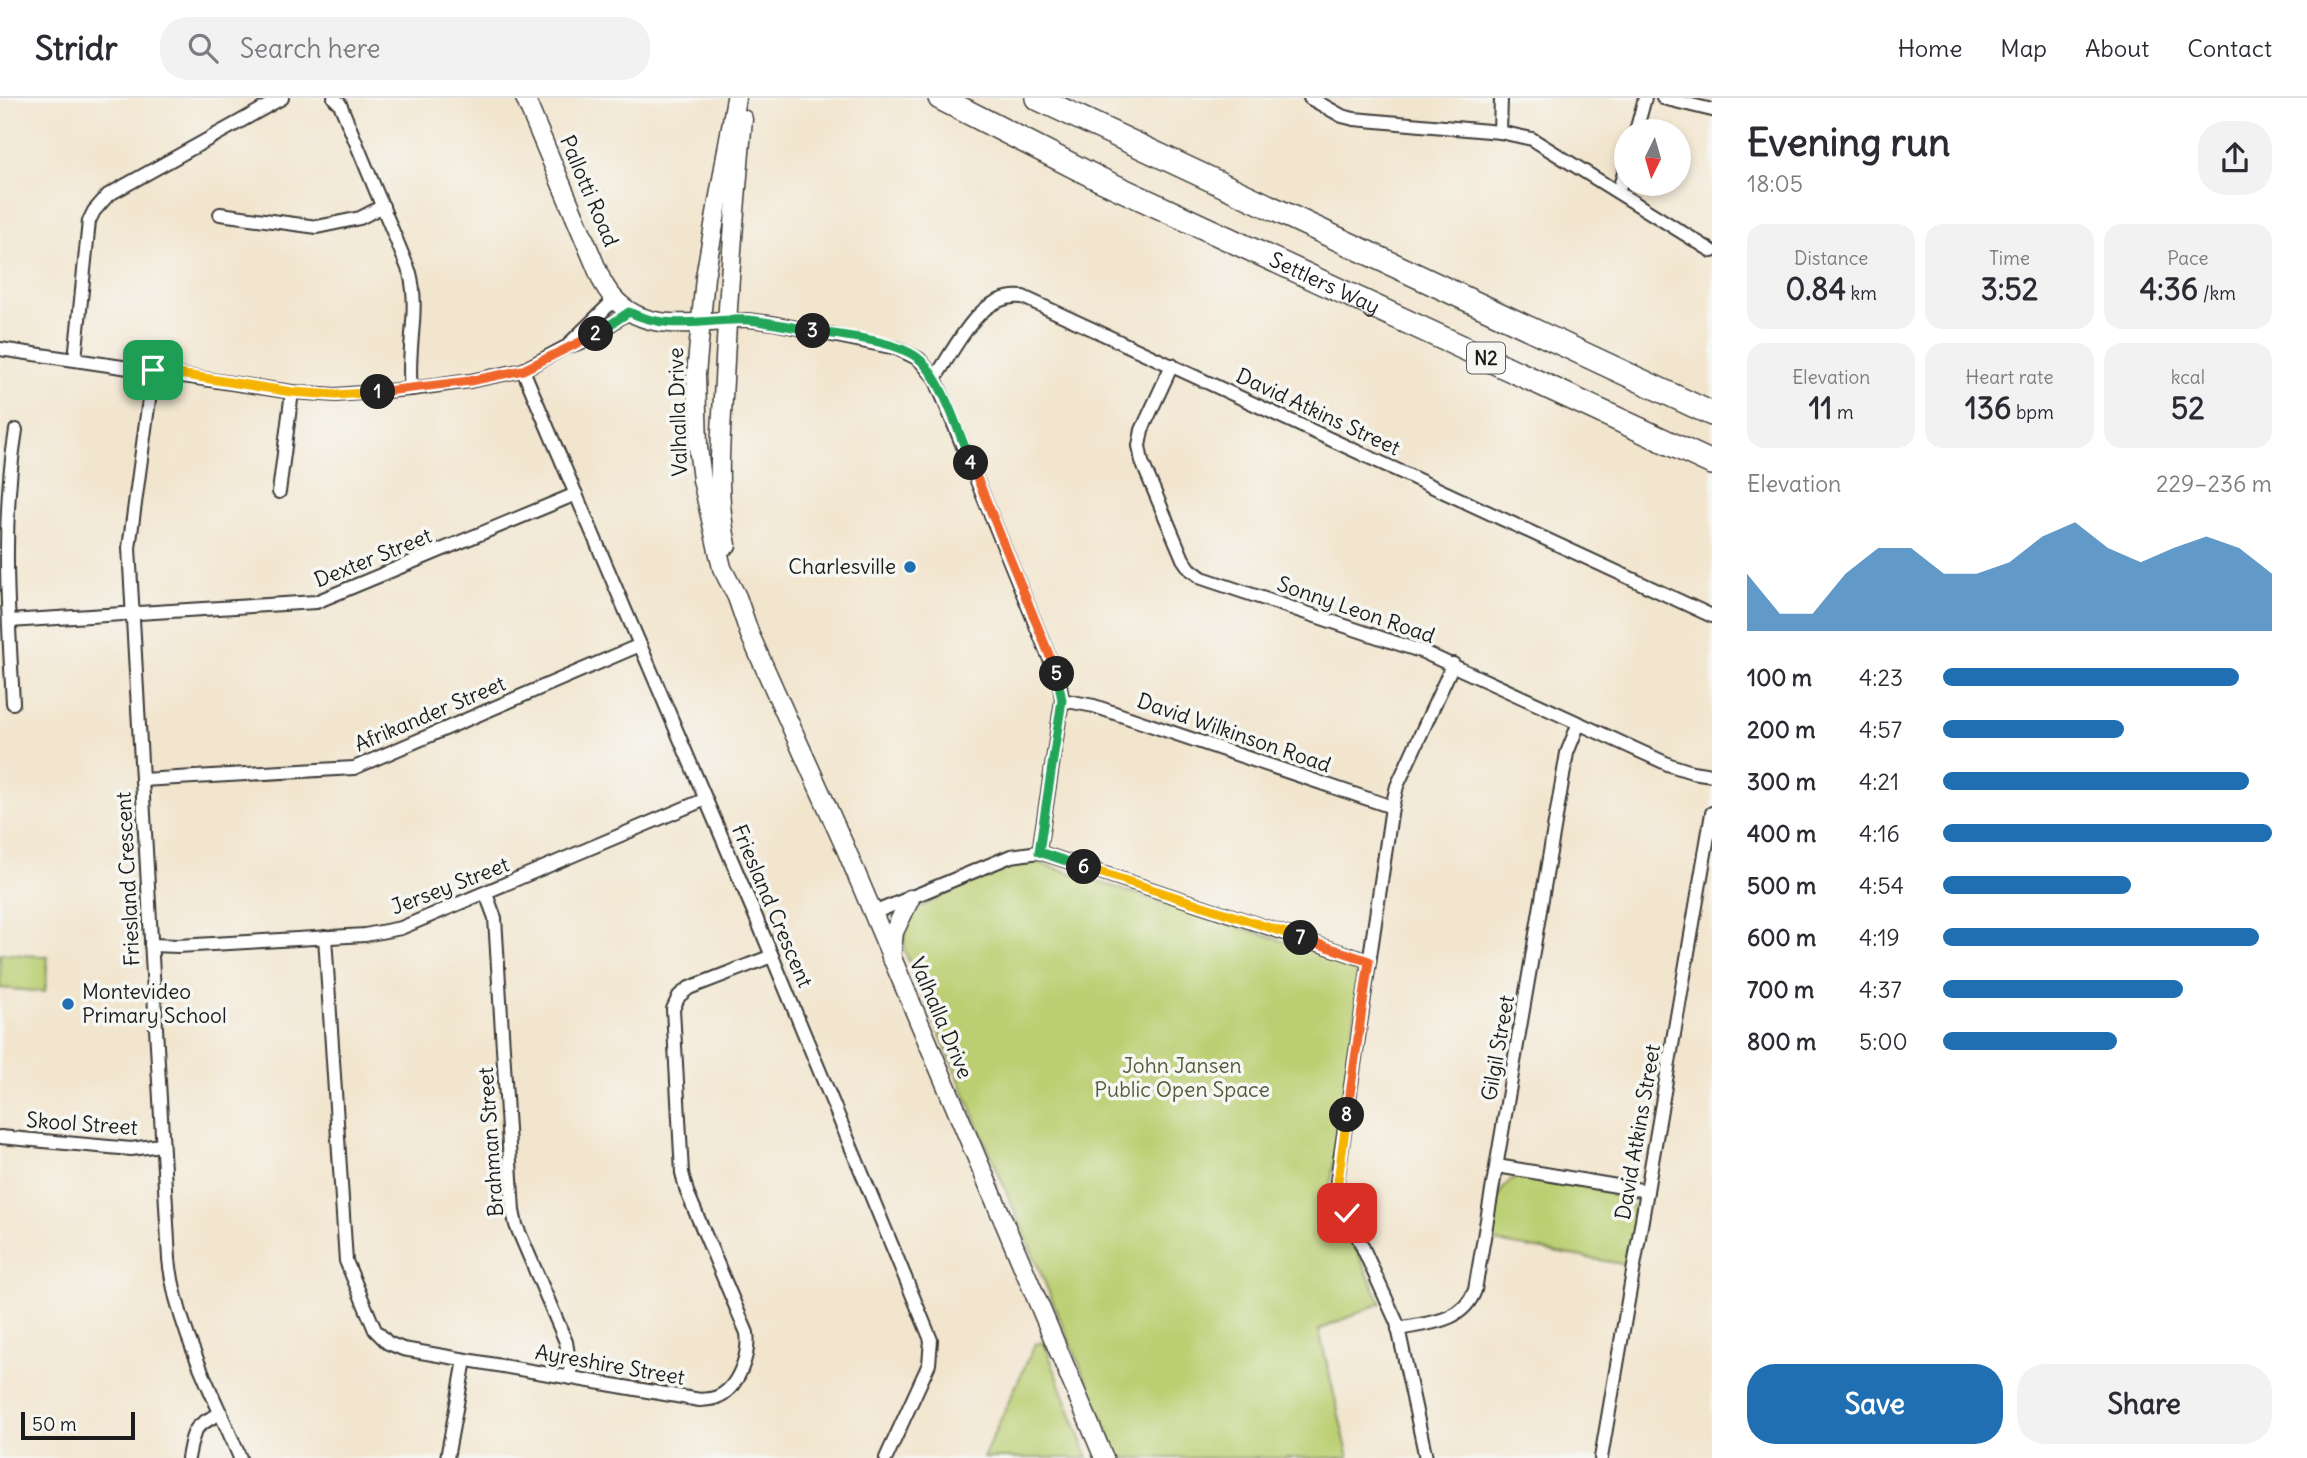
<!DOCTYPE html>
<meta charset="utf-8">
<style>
body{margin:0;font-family:Delius,sans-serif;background:#f2f2f3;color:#2b2b33;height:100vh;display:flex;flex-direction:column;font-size:26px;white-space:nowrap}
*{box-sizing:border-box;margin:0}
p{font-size:23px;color:#7c7c81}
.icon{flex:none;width:38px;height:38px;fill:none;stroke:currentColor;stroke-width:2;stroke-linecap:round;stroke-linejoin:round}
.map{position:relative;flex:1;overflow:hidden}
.sheet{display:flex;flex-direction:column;background:#fff;width:595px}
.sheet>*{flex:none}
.needle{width:46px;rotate:185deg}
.fabs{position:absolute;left:1614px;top:21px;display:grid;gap:14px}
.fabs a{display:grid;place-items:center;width:77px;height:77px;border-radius:50%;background:#fff;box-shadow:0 4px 10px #0003;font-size:35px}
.scale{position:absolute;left:21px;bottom:18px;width:114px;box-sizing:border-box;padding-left:7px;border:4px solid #1c1c1c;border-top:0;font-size:19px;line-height:24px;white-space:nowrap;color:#1c1c1c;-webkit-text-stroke:5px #f6f6f2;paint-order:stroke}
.pin{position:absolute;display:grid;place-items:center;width:60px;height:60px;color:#fff;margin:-30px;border-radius:14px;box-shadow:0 4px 10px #0006}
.km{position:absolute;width:35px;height:35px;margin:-18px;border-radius:50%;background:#222;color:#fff;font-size:19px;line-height:35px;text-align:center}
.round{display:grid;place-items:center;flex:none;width:74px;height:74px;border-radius:28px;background:#f2f2f3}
.overview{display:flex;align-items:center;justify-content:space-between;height:119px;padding:0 35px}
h1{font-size:38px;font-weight:800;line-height:52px}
.figures{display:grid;grid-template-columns:repeat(3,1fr);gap:10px;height:119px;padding:7px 35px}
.figures div{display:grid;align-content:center;border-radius:18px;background:#f2f2f3;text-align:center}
.figures b{font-size:30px;font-weight:800}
.figures small{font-size:19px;font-weight:400}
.figures p{font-size:19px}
.chart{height:196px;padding:14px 35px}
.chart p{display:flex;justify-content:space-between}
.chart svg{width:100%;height:126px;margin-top:7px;fill:#1f6fb2;opacity:.7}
.button{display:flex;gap:14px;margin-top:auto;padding:14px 35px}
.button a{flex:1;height:80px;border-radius:28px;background:#1f6fb2;color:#fff;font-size:28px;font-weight:800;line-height:80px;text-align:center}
.button a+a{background:#f2f2f3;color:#2b2b33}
ul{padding:0 35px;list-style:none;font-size:23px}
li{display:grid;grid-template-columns:112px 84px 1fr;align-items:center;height:52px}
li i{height:18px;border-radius:9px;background:#1f6fb2}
header{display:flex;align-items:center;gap:42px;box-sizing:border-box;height:98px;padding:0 35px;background:#fff;border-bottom:2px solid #e1e1e2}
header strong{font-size:33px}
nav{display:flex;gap:38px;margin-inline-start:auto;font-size:24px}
.search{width:490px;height:63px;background:#f2f2f3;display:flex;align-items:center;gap:18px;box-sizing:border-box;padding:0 24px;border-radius:28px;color:#7c7c81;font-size:26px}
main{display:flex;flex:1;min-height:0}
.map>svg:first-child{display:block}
.green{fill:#bbcf72;stroke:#6c7647;stroke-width:2}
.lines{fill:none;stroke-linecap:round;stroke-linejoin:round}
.street-casing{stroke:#3c3a37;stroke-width:16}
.secondary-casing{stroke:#3c3a37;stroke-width:21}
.highway-casing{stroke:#3c3a37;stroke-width:26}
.street{stroke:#fff;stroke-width:12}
.secondary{stroke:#fff;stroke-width:18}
.highway{stroke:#fff;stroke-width:23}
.split-1-casing{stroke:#fff;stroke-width:14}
.split-2-casing{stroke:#fff;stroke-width:14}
.split-3-casing{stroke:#fff;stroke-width:14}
.split-4-casing{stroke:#fff;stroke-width:14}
.split-5-casing{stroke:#fff;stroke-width:14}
.split-6-casing{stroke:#fff;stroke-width:14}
.split-7-casing{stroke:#fff;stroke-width:14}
.split-8-casing{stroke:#fff;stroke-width:14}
.split-9-casing{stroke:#fff;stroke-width:14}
.split-1{stroke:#f5b400;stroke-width:9}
.split-2{stroke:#f0652b;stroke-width:9}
.split-3{stroke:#22a559;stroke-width:9}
.split-4{stroke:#22a559;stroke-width:9}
.split-5{stroke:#f0652b;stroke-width:9}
.split-6{stroke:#22a559;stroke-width:9}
.split-7{stroke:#f5b400;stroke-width:9}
.split-8{stroke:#f0652b;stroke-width:9}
.split-9{stroke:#f5b400;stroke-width:9}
.poi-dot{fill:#1f6fb2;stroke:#f6f6f2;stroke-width:2.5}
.labels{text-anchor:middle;stroke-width:7;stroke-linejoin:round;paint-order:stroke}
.shield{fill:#f6f6f2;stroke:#5d5d5c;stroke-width:2}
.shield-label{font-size:19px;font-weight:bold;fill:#1c1c1c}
.street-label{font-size:21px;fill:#1c1c1c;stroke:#f6f6f2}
.poi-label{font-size:21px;fill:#1c1c1c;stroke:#f6f6f2;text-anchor:end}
.park-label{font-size:21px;fill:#545b3a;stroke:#f6f6f2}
</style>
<header>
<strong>Stridr</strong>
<div class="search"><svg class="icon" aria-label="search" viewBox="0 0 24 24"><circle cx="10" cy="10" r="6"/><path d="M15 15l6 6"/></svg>Search here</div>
<nav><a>Home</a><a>Map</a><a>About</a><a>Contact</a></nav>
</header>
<main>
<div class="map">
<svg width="1712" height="1360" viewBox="0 0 1712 1360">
<rect width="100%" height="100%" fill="#f6f6f2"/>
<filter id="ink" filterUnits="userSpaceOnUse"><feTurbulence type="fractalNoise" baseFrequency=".0143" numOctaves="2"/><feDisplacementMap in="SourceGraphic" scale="14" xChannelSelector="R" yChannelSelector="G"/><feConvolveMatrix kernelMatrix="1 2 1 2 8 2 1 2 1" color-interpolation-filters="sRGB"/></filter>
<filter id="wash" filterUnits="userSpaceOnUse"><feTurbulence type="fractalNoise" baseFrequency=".00686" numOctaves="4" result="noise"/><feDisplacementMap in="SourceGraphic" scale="28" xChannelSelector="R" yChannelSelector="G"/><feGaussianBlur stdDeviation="1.57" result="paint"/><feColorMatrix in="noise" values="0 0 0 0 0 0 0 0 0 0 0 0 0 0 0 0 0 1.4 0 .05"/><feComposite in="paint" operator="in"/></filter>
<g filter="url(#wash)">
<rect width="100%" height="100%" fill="#f2e5ce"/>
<g class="green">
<path d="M1028,764l12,1 302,97c12,6 17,14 17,28l-29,200 2,9 49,106 -62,27 30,128h-230l-214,-506c-2,-15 0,-30 11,-41 11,-11 96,-46 112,-49z"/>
<path d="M0,855l48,4 -3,35 -45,-4z"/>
<path d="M1526,1078l94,17c26,15 12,48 8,72l-138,-24c5,-24 3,-63 36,-65z"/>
<path d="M1044,1244l44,116h-105l52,-114z"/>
</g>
</g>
<g filter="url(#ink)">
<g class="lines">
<defs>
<g id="street">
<path d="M334,0l6,6 70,169c10,39 -4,77 1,116"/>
<path d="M1310,0l32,18 12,3 146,13 32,7 180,112"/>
<path d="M1663,0l49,12"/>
<path d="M1636,33l9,-33"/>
<path d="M1500,34l1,-34"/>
<path d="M1618,94l8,-25"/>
<path d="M220,116l97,13 43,-9 23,-12"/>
<path d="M726,223l21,-1 26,3 123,25 23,11 16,19 125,306 2,16 -23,152"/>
<path d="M570,245l44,-43"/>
<path d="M0,251l292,43 44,3 75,-6 59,-8 53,-11 41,-22 24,-8 41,-28"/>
<path d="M75,261l14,-138 5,-10 14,-16 174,-97"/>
<path d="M1172,267l-30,65 -3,16 3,16 41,97 7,10 12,9 221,74 247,113 22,7 20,3"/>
<path d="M153,272l-24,178 40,711c7,69 45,136 71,199"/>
<path d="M523,272l232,545 176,425 -2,24 -43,94"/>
<path d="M935,280c22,-32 44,-86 88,-81l689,319"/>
<path d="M279,394l13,-100"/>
<path d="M9,523l307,-19 260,-108"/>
<path d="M1062,602l32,6 298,101"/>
<path d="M13,605c-5,-93 -12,-180 3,-273"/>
<path d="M142,682l212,-12 286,-123"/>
<path d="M486,796l9,24 18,293 3,14 50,117 6,36"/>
<path d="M871,816l140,-58 28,-4 330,109"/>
<path d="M325,839l21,324 29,69 13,13 15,6 297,51c5,-1 11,0 17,-3 21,-8 33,-43 30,-64l-60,-141 -5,-19 -9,-164 6,-13 10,-8 83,-32"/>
<path d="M151,847l27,1 187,-11 36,-7 305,-129"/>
<path d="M0,1039l131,12 30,-4"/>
<path d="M1497,1068l150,25"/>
<path d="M1398,1231c30,-6 65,-6 77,-39l92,-537 12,-30"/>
<path d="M188,1360c6,-31 5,-31 33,-45"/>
<path d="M447,1360l18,-98"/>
<path d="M1426,1360l-29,-135 -54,-119 -6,-23 55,-374 5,-21 56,-122"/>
<path d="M1601,1360l111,-645"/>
</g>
<g id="secondary">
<path d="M525,0l77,183c27,51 76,43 124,40"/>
<path d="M736,0l-31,179 -9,98 2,72 4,33 20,88 15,29 13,38 95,212 259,611"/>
<path d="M727,447c-12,-55 -6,-109 -3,-165 4,-87 11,-174 19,-261"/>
<path d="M891,860l3,-26 16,-33"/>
</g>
<g id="highway">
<path id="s1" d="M940,0l157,80 615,285"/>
<path d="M1037,0l675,316"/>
</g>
</defs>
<use href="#street" class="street-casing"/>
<use href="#secondary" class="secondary-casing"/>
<use href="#highway" class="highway-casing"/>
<use href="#street" class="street"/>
<use href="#secondary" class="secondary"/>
<use href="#highway" class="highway"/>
</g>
</g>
<g class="lines" filter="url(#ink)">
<defs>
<path id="split-1" d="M153,272l139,22 44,3 42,-3"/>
<path id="split-2" d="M378,294l92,-11 53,-11 73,-36"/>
<path id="split-3" d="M596,236l33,-22c42,20 75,6 119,8 22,2 44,7 65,11"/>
<path id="split-4" d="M813,233c30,5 81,9 105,27 24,19 41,76 53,105"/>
<path id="split-5" d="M971,365l86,211"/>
<path id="split-6" d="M1057,576l5,26 -23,152 45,15"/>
<path id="split-7" d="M1084,769l217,71"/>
<path id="split-8" d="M1301,840l68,23 -22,154"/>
<path id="split-9" d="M1347,1017l-9,66v10l9,22"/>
</defs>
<use href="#split-1" class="split-1-casing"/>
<use href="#split-2" class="split-2-casing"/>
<use href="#split-3" class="split-3-casing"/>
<use href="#split-4" class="split-4-casing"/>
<use href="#split-5" class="split-5-casing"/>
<use href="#split-6" class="split-6-casing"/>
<use href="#split-7" class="split-7-casing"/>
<use href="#split-8" class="split-8-casing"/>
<use href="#split-9" class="split-9-casing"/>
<use href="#split-1" class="split-1"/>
<use href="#split-2" class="split-2"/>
<use href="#split-3" class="split-3"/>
<use href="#split-4" class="split-4"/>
<use href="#split-5" class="split-5"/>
<use href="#split-6" class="split-6"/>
<use href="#split-7" class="split-7"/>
<use href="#split-8" class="split-8"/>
<use href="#split-9" class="split-9"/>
</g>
<g class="poi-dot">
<circle cx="910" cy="469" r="7"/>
<circle cx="68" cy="906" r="7"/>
</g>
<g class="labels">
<rect class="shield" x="1467" y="244.5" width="38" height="31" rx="5"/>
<g class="shield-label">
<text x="1486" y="267">N2</text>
</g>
<g class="street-label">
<text transform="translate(589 93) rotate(67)" y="7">Pallotti Road</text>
<text dy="7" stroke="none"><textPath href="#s1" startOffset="427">Settlers Way</textPath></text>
<text transform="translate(678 314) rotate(-92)" y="7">Valhalla Drive</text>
<text transform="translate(1318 314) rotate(25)" y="7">David Atkins Street</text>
<text transform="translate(373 460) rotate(-22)" y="7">Dexter Street</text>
<text transform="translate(1356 512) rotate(19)" y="7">Sonny Leon Road</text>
<text transform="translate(430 616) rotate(-23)" y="7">Afrikander Street</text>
<text transform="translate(1234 635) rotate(19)" y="7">David Wilkinson Road</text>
<text transform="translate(128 781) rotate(-93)" y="7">Friesland Crescent</text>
<text transform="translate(450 788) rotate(-21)" y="7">Jersey Street</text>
<text transform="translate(772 808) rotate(67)" y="7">Friesland Crescent</text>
<text transform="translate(941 920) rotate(67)" y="7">Valhalla Drive</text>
<text transform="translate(1498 950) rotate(-80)" y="7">Gilgil Street</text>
<text transform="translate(82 1026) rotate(4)" y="7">Skool Street</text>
<text transform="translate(1638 1034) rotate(-80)" y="7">David Atkins Street</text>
<text transform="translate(491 1044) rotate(-94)" y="7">Brahman Street</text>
<text transform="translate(610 1267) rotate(10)" y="7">Ayreshire Street</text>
</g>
<g class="poi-label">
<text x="896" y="476">Charlesville</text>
<text x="82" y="901" text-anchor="start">Montevideo<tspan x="82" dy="24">Primary School</tspan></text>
</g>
<g class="park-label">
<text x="1182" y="975">John Jansen<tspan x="1182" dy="24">Public Open Space</tspan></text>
</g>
</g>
</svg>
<div class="fabs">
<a><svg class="needle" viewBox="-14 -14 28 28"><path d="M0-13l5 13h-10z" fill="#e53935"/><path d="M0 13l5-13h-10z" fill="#7c7c81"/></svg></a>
</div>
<div class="scale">50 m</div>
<div class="pin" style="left:153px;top:272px;background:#1e9e55"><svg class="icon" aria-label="arrive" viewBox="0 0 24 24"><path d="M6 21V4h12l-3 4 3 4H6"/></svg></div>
<div class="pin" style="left:1347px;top:1115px;background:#d93025"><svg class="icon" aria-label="check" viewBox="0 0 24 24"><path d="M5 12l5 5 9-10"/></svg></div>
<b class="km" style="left:378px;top:294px">1</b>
<b class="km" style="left:596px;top:236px">2</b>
<b class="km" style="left:813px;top:233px">3</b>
<b class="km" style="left:971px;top:365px">4</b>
<b class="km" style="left:1057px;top:576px">5</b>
<b class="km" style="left:1084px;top:769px">6</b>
<b class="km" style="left:1301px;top:840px">7</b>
<b class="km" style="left:1347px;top:1017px">8</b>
</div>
<section class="sheet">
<div class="overview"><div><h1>Evening run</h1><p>18:05</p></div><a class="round"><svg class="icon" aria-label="share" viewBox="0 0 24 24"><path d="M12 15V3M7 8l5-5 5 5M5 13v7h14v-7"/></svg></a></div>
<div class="figures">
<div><p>Distance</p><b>0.84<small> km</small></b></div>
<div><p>Time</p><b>3:52</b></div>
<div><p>Pace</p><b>4:36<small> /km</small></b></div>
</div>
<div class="figures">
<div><p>Elevation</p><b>11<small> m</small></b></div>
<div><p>Heart rate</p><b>136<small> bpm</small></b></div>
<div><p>kcal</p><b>52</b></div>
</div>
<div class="chart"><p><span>Elevation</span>229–236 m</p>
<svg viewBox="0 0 160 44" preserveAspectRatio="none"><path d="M0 44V24L10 38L20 38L30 24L40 15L50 15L60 24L70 24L80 20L90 11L100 6L110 15L120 20L130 15L140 11L150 15L160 24V44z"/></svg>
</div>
<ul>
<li><b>100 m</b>4:23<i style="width:90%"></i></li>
<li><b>200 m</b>4:57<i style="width:55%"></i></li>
<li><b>300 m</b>4:21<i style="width:93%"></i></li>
<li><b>400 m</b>4:16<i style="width:100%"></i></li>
<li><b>500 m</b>4:54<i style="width:57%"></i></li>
<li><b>600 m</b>4:19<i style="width:96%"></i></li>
<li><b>700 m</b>4:37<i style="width:73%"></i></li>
<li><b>800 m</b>5:00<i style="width:53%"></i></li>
</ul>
<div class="button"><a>Save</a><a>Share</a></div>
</section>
</main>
